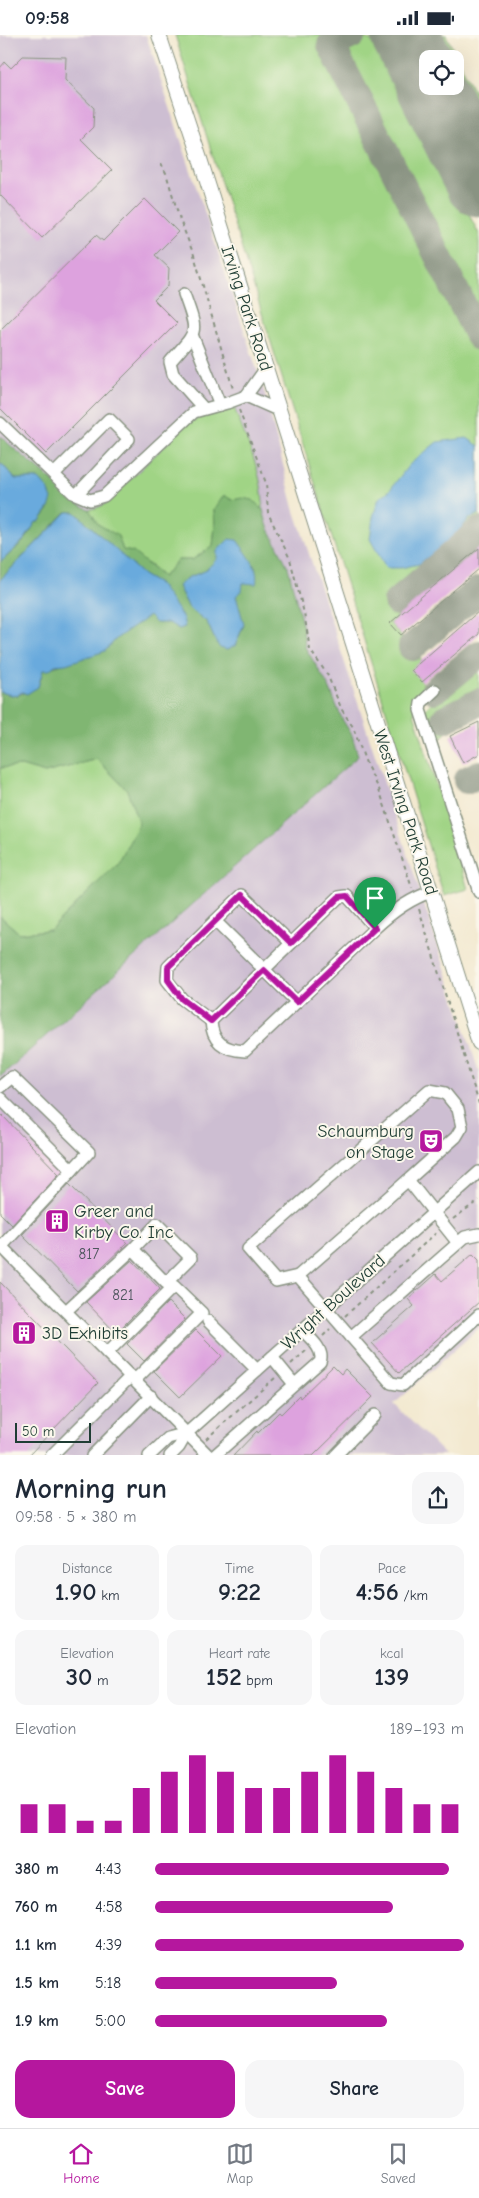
<!DOCTYPE html>
<meta charset="utf-8">
<style>
body{margin:0;font-family:"Comic Neue",sans-serif;background:#f6f6f7;color:#1f2937;height:100vh;display:flex;flex-direction:column;font-size:19px;white-space:nowrap}
*{box-sizing:border-box;margin:0}
p{font-size:16px;color:#747a83}
.icon{flex:none;width:28px;height:28px;fill:none;stroke:currentColor;stroke-width:2;stroke-linecap:round;stroke-linejoin:round}
.map{position:relative;height:1420px;overflow:hidden}
.details{display:flex;flex-direction:column;background:#fff;flex:1}
.details>*{flex:none}
.fabs{position:absolute;left:419px;top:15px;display:grid;gap:10px}
.fabs a{display:grid;place-items:center;width:45px;height:45px;border-radius:10px;background:#fff;box-shadow:0 5px 20px #0002;font-size:25px}
.scale{position:absolute;left:15px;bottom:12px;width:76px;box-sizing:border-box;padding-left:5px;border:2px solid #1f3d34;border-top:0;font-size:14px;line-height:18px;white-space:nowrap;color:#1f3d34;-webkit-text-stroke:4px #fbf7ec;paint-order:stroke}
.pin{position:absolute;display:grid;place-items:center;width:42px;height:42px;color:#fff;margin:-51px -21px;border-radius:50% 50% 50% 0;rotate:-45deg;box-shadow:0 0 5px #0007}
.pin .icon{rotate:45deg}
.round{display:grid;place-items:center;flex:none;width:52px;height:52px;border-radius:15px;background:#f6f6f7}
.summary{display:flex;align-items:center;justify-content:space-between;height:85px;padding:0 15px}
h1{font-size:28px;font-weight:800;line-height:38px}
.figures{display:grid;grid-template-columns:repeat(3,1fr);gap:8px;height:85px;padding:5px 15px}
.figures div{display:grid;align-content:center;border-radius:12px;background:#f6f6f7;text-align:center}
.figures b{font-size:25px;font-weight:800}
.figures small{font-size:14px;font-weight:400}
.figures p{font-size:14px}
.chart{height:140px;padding:10px 15px}
.chart p{display:flex;justify-content:space-between}
.chart svg{width:100%;height:90px;margin-top:5px;stroke:#b5179e;stroke-width:6}
.cta{display:flex;gap:10px;margin-top:auto;padding:10px 15px}
.cta a{flex:1;height:58px;border-radius:15px;background:#b5179e;color:#fff;font-size:20px;font-weight:800;line-height:58px;text-align:center}
.cta a+a{background:#f6f6f7;color:#1f2937}
ul{padding:0 15px;list-style:none;font-size:16px}
li{display:grid;grid-template-columns:80px 60px 1fr;align-items:center;height:38px}
li i{height:12px;border-radius:6px;background:#b5179e}
.status{display:flex;justify-content:space-between;align-items:center;height:35px;padding:0 25px;background:#fff;direction:ltr}
.status svg{height:14px;fill:currentColor}
.tabs{display:flex;justify-content:space-around;align-items:center;height:70px;border-top:1px solid #e0e1e3;background:#fff;font-size:14px;color:#747a83}
.tabs a{display:grid;justify-items:center;gap:2px}
.tabs .active{color:#b5179e}
.map>svg:first-child{display:block}
.industrial{fill:#cdbed2}
.green{fill:#a0d485;stroke:#60885c}
.forest{fill:#80b672;stroke:#507a53;fill-rule:evenodd}
.water{fill:#69aadd;stroke:#447488}
.lines{fill:none;stroke-linecap:round;stroke-linejoin:round}
.taxiway{stroke:#899382;stroke-width:28}
.runway{stroke:#899382;stroke-width:69}
.building{fill:#dda2de}
.minor-casing{stroke:#899382;stroke-width:14}
.major-casing{stroke:#899382;stroke-width:16}
.path{stroke:#899382;stroke-width:2;stroke-dasharray:4 4;stroke-linecap:butt}
.minor{stroke:#fff;stroke-width:11}
.major{stroke:#fff;stroke-width:14}
.route-casing{stroke:#fff;stroke-width:10}
.route{stroke:#b5179e;stroke-width:6}
.labels{text-anchor:middle;stroke-width:4;stroke-linejoin:round;paint-order:stroke}
.number-label{font-size:15px;fill:#4e565e}
.street-label{font-size:18px;fill:#1f3d34;stroke:#fbf7ec}
.poi-label{font-size:18px;fill:#1f3d34;stroke:#fbf7ec;text-anchor:start}
</style>
<div class="status"><b>09:58</b><svg viewBox="0 0 49 12"><path d="M0 12V9h3v3zM5 12V6h3v6zM10 12V3h3v9zM15 12V0h3v12zM26 1h20v11H26zM47 4h2v5h-2z"/></svg></div>
<div class="map">
<svg width="479" height="1421" viewBox="0 0 479 1421">
<rect width="100%" height="100%" fill="#fbf7ec"/>
<filter id="ink" filterUnits="userSpaceOnUse"><feTurbulence type="fractalNoise" baseFrequency=".02" numOctaves="2"/><feDisplacementMap in="SourceGraphic" scale="10" xChannelSelector="R" yChannelSelector="G"/><feConvolveMatrix kernelMatrix="1 2 1 2 8 2 1 2 1" color-interpolation-filters="sRGB"/></filter>
<filter id="wash" filterUnits="userSpaceOnUse"><feTurbulence type="fractalNoise" baseFrequency=".0096" numOctaves="4" result="noise"/><feDisplacementMap in="SourceGraphic" scale="20" xChannelSelector="R" yChannelSelector="G"/><feGaussianBlur stdDeviation="1.12" result="paint"/><feColorMatrix in="noise" values="0 0 0 0 0 0 0 0 0 0 0 0 0 0 0 0 0 1.4 0 .05"/><feComposite in="paint" operator="in"/></filter>
<g filter="url(#wash)">
<rect width="100%" height="100%" fill="#f3e9d0"/>
<path class="industrial" d="M0,0h146l119,359 29,114 185,564v256l-85,76 51,51 -445,1z"/>
<g class="green">
<path d="M175,0h158l-13,7 159,313v167l-25,15 -66,64 11,14 -9,8 32,38 -10,9 17,20 -12,10 -3,13 54,176 -24,7z"/>
<path d="M431,0h15l33,66v29l-24,-48v-23h-12z"/>
<path d="M364,3l18,6 97,190v82l-130,-257 1,-10z"/>
<path d="M234,372c12,34 30,67 29,103 -18,-18 -29,-11 -49,0l1,16 -2,20 -21,14h-14l-15,17 -13,-12 -27,-15 -56,-38 -67,68 3,-115 -3,-1v-28c18,18 38,31 56,48 7,7 15,18 23,22 10,5 17,3 26,-2l80,-78 11,-7z"/>
<path d="M479,626v31l-41,20 10,19 -12,12 -11,-32 2,-4z"/>
<path d="M97,724l30,31 13,34 -22,39 -68,67 -31,3 -19,-17v-148l21,-2 24,7z"/>
</g>
<path class="forest" d="M0,401c18,17 38,31 56,48 11,10 19,20 33,25l9,15 20,12 5,14 10,2 30,25 15,-17h14l21,-14 2,-20 -1,-16 10,-15 8,5 10,-2 11,2 10,10 5,17 20,40 15,61 2,19 24,40 13,32 10,16 6,21 -358,321v-161l19,17 31,-3 68,-67 21,-39 -12,-34 -30,-31 -52,14 -24,-7 -21,2v-76l16,4 22,-9 5,-17 62,-19 12,-13 32,-23 7,8h16l7,6 6,-2 -25,-42 -17,-10 -68,-63h-9l-66,68v-18c8,-6 17,-14 25,-22 5,-5 6,-13 11,-18h3l11,-14 -11,-29h-24l-12,-14 -3,-1zM237,505l19,29 -13,14 -7,13 8,29 -9,21 -8,4 -11,-8 -9,-20 -18,-14 -11,-22 11,-9 16,-6z"/>
<g class="water">
<path d="M467,403l12,8v68l-10,5 -15,18 -35,27 -18,4h-15l-16,-29 3,-22 6,-19 10,-7 20,-26 28,-23z"/>
<path d="M0,429l3,1 12,14h24l9,10 4,10 -3,9 -10,14h-3l-11,17 -24,23z"/>
<path d="M67,477h8l68,63 17,10 23,33 2,9 -6,2 -10,-6h-13l-7,-7 -32,22 -12,13 -39,13 -11,1 -6,5h-6l-5,17 -11,7 -5,-2 -6,4 -16,-4v-112z"/>
<path d="M229,504l8,1c9,13 23,27 19,44l-13,-1 -1,8 -6,5 8,28 -9,22 -8,4 -7,-2 -4,-6 -9,-20 -18,-14 -11,-22 11,-9 16,-6 12,-12v-8z"/>
</g>
<g class="lines">
<g class="taxiway">
<path d="M352,0l-21,10 148,292"/>
<path d="M397,567l82,-71"/>
<path d="M412,612l67,-57"/>
<path d="M435,655l44,-36"/>
<path d="M445,684l34,-17"/>
<path d="M467,745l12,-6"/>
</g>
<g class="runway">
<path d="M405,0l23,45"/>
<path d="M431,51l48,96"/>
</g>
</g>
<g id="blocks">
<g class="building">
<path d="M23,21l43,1 -1,23 29,28 -1,19 -12,12 31,31 -70,68 -42,-43v-127l5,-6 6,6z"/>
<path d="M145,164l33,33 -23,23 14,13 -1,18 -14,14 23,23 -131,131 -46,-46v-78l96,-95 7,6z"/>
<path d="M479,513v21l-78,66 -11,-12z"/>
<path d="M479,576v23l-57,48 -11,-12z"/>
<path d="M479,687v32l-16,9 -13,-27z"/>
<path d="M0,1078l59,61 -47,51 -12,-12z"/>
<path d="M69,1149l58,59 -50,48 -55,-56z"/>
<path d="M473,1219l6,6v42l-80,71 -27,-30 42,-37 -6,-7 28,-25 6,7z"/>
<path d="M132,1225l28,29 -44,44 -30,-31z"/>
<path d="M0,1247l98,101 -70,73h-28z"/>
<path d="M168,1267l17,17 -41,42 -17,-17z"/>
<path d="M196,1295l26,26 -42,41 -26,-26z"/>
<path d="M333,1331l8,8 4,-5 28,28 -60,59h-80l24,-25 1,2 21,-21 2,2 18,-18 1,2z"/>
</g>
</g>
</g>
<g filter="url(#ink)">
<use href="#blocks" fill-opacity="0" stroke="#899382" stroke-width="1"/>
<g class="lines">
<defs>
<g id="minor">
<path d="M184,259c15,42 14,35 -14,68l3,12 31,35"/>
<path d="M193,302l27,68"/>
<path d="M246,361l34,15"/>
<path d="M0,388l73,70 17,7 14,-4 90,-84 33,-9 19,-7 20,-28"/>
<path d="M54,439l55,-55 20,20 -52,55"/>
<path d="M435,655l-14,13 -1,7 59,182"/>
<path d="M375,893l-28,-32 -8,1 -128,124c1,22 14,29 34,30l130,-123c17,-16 34,-29 56,-36"/>
<path d="M291,908l-49,-48 -27,26 82,81"/>
<path d="M211,986l-29,-22 -15,-19 1,-13 47,-46"/>
<path d="M0,1052l12,-10 77,75 -88,95"/>
<path d="M0,1063l72,72"/>
<path d="M458,1208l-50,-63 -110,96 93,107 12,2 76,-70"/>
<path d="M0,1210l209,211"/>
<path d="M298,1241l-22,5 -28,-32 181,-159 16,3 13,16 4,18 -6,10 -48,43"/>
<path d="M66,1276l67,-62 33,34 25,-25 -34,-34 -24,25"/>
<path d="M208,1286l49,49"/>
<path d="M351,1302l114,-100 14,-3"/>
<path d="M107,1318l67,-67 28,27 -67,67"/>
<path d="M272,1322l22,27"/>
<path d="M51,1421l80,-80"/>
<path d="M92,1421l59,-60"/>
<path d="M149,1421l19,-18 19,-5"/>
<path d="M170,1421l9,-9 8,-14 292,-261"/>
<path d="M214,1421l106,-94c5,-12 -10,-24 -18,-32"/>
<path d="M335,1421l40,-41"/>
</g>
<path id="major" d="M159,0l41,124 279,884"/>
</defs>
<use href="#minor" class="minor-casing"/>
<use href="#major" class="major-casing"/>
<g class="path">
<path d="M161,128l5,10 14,47 14,35 39,134"/>
<path d="M239,375l27,73 2,30 22,46 14,54 6,37 17,24 15,36 11,17 14,39 12,23 33,99"/>
<path d="M419,874l60,195"/>
<path d="M453,1184l26,-19"/>
<path d="M345,1281l91,-83"/>
<path d="M323,1301l7,-7"/>
<path d="M291,1329l17,-15"/>
<path d="M206,1404l70,-62"/>
</g>
<use href="#minor" class="minor"/>
<use href="#major" class="major"/>
</g>
</g>
<g class="lines" filter="url(#ink)">
<defs>
<path id="route" d="M242,860l49,48 48,-46 8,-1 28,32 -78,74 -33,-32 -53,51 -29,-22 -14,-19v-13z"/>
</defs>
<use href="#route" class="route-casing"/>
<use href="#route" class="route"/>
</g>
<defs>
<symbol id="theatre-square" viewBox="-11 -11 22 22"><rect x="-9" y="-9" width="18" height="18" rx="4" fill="#b5179e" stroke="#fbf7ec"/><path d="M-5-5.5Q0-4 5-5.5V0Q5 5 0 6Q-5 5-5 0ZM-3.3-2.5H-1v1.5H-3.3ZM1-2.5H3.3v1.5H1ZM-2.8 1Q0 5.5 2.8 1Z" fill="#fff"/></symbol>
<symbol id="building-square" viewBox="-11 -11 22 22"><rect x="-9" y="-9" width="18" height="18" rx="4" fill="#b5179e" stroke="#fbf7ec"/><path d="M-4-6H4V6H1V3H-1V6H-4ZM-2.5-4.3h1.7v1.8h-1.7ZM.8-4.3h1.7v1.8H.8ZM-2.5-1h1.7V.8h-1.7ZM.8-1h1.7V.8H.8Z" fill="#fff"/></symbol>
</defs>
<g fill-rule="evenodd">
<use href="#theatre-square" x="417" y="1092" width="28" height="28"/>
<use href="#building-square" x="43" y="1172" width="28" height="28"/>
<use href="#building-square" x="10" y="1284" width="28" height="28"/>
</g>
<g class="labels">
<g class="number-label">
<text x="89" y="1224">817</text>
<text x="123" y="1265">821</text>
</g>
<g class="street-label">
<text transform="translate(247 273) rotate(72)" y="6">Irving Park Road</text>
<text transform="translate(406 777) rotate(72)" y="6">West Irving Park Road</text>
<text transform="translate(333 1267) rotate(-42)" y="6">Wright Boulevard</text>
</g>
<g class="poi-label">
<text x="414" y="1102" text-anchor="end">Schaumburg<tspan x="414" dy="21">on Stage</tspan></text>
<text x="74" y="1182">Greer and<tspan x="74" dy="21">Kirby Co. Inc</tspan></text>
<text x="42" y="1304">3D Exhibits</text>
</g>
</g>
</svg>
<div class="fabs">
<a><svg class="icon" aria-label="locate" viewBox="0 0 24 24"><circle cx="12" cy="12" r="6"/><path d="M12 2v4M12 18v4M2 12h4M18 12h4"/></svg></a>
</div>
<div class="scale">50 m</div>
<div class="pin" style="left:375px;top:893px;background:#1e9e55"><svg class="icon" aria-label="arrive" viewBox="0 0 24 24"><path d="M6 21V4h12l-3 4 3 4H6"/></svg></div>
</div>
<section class="details">
<div class="summary"><div><h1>Morning run</h1><p>09:58 · 5 × 380 m</p></div><a class="round"><svg class="icon" aria-label="share" viewBox="0 0 24 24"><path d="M12 15V3M7 8l5-5 5 5M5 13v7h14v-7"/></svg></a></div>
<div class="figures">
<div><p>Distance</p><b>1.90<small> km</small></b></div>
<div><p>Time</p><b>9:22</b></div>
<div><p>Pace</p><b>4:56<small> /km</small></b></div>
</div>
<div class="figures">
<div><p>Elevation</p><b>30<small> m</small></b></div>
<div><p>Heart rate</p><b>152<small> bpm</small></b></div>
<div><p>kcal</p><b>139</b></div>
</div>
<div class="chart"><p><span>Elevation</span>189–193 m</p>
<svg viewBox="0 0 160 44" preserveAspectRatio="none"><path d="M5 44V30M15 44V30M25 44V38M35 44V38M45 44V22M55 44V14M65 44V6M75 44V14M85 44V22M95 44V22M105 44V14M115 44V6M125 44V14M135 44V22M145 44V30M155 44V30"/></svg>
</div>
<ul>
<li><b>380 m</b>4:43<i style="width:95%"></i></li>
<li><b>760 m</b>4:58<i style="width:77%"></i></li>
<li><b>1.1 km</b>4:39<i style="width:100%"></i></li>
<li><b>1.5 km</b>5:18<i style="width:59%"></i></li>
<li><b>1.9 km</b>5:00<i style="width:75%"></i></li>
</ul>
<div class="cta"><a>Save</a><a>Share</a></div>
</section>
<nav class="tabs">
<a class="active"><svg class="icon" aria-label="home" viewBox="0 0 24 24"><path d="M3 11l9-7 9 7M6 9v11h12V9"/></svg>Home</a>
<a><svg class="icon" aria-label="map" viewBox="0 0 24 24"><path d="M3 6l6-2 6 2 6-2v14l-6 2-6-2-6 2zM9 4v14M15 6v14"/></svg>Map</a>
<a><svg class="icon" aria-label="saved" viewBox="0 0 24 24"><path d="M7 4h10v16l-5-4-5 4z"/></svg>Saved</a>
</nav>
